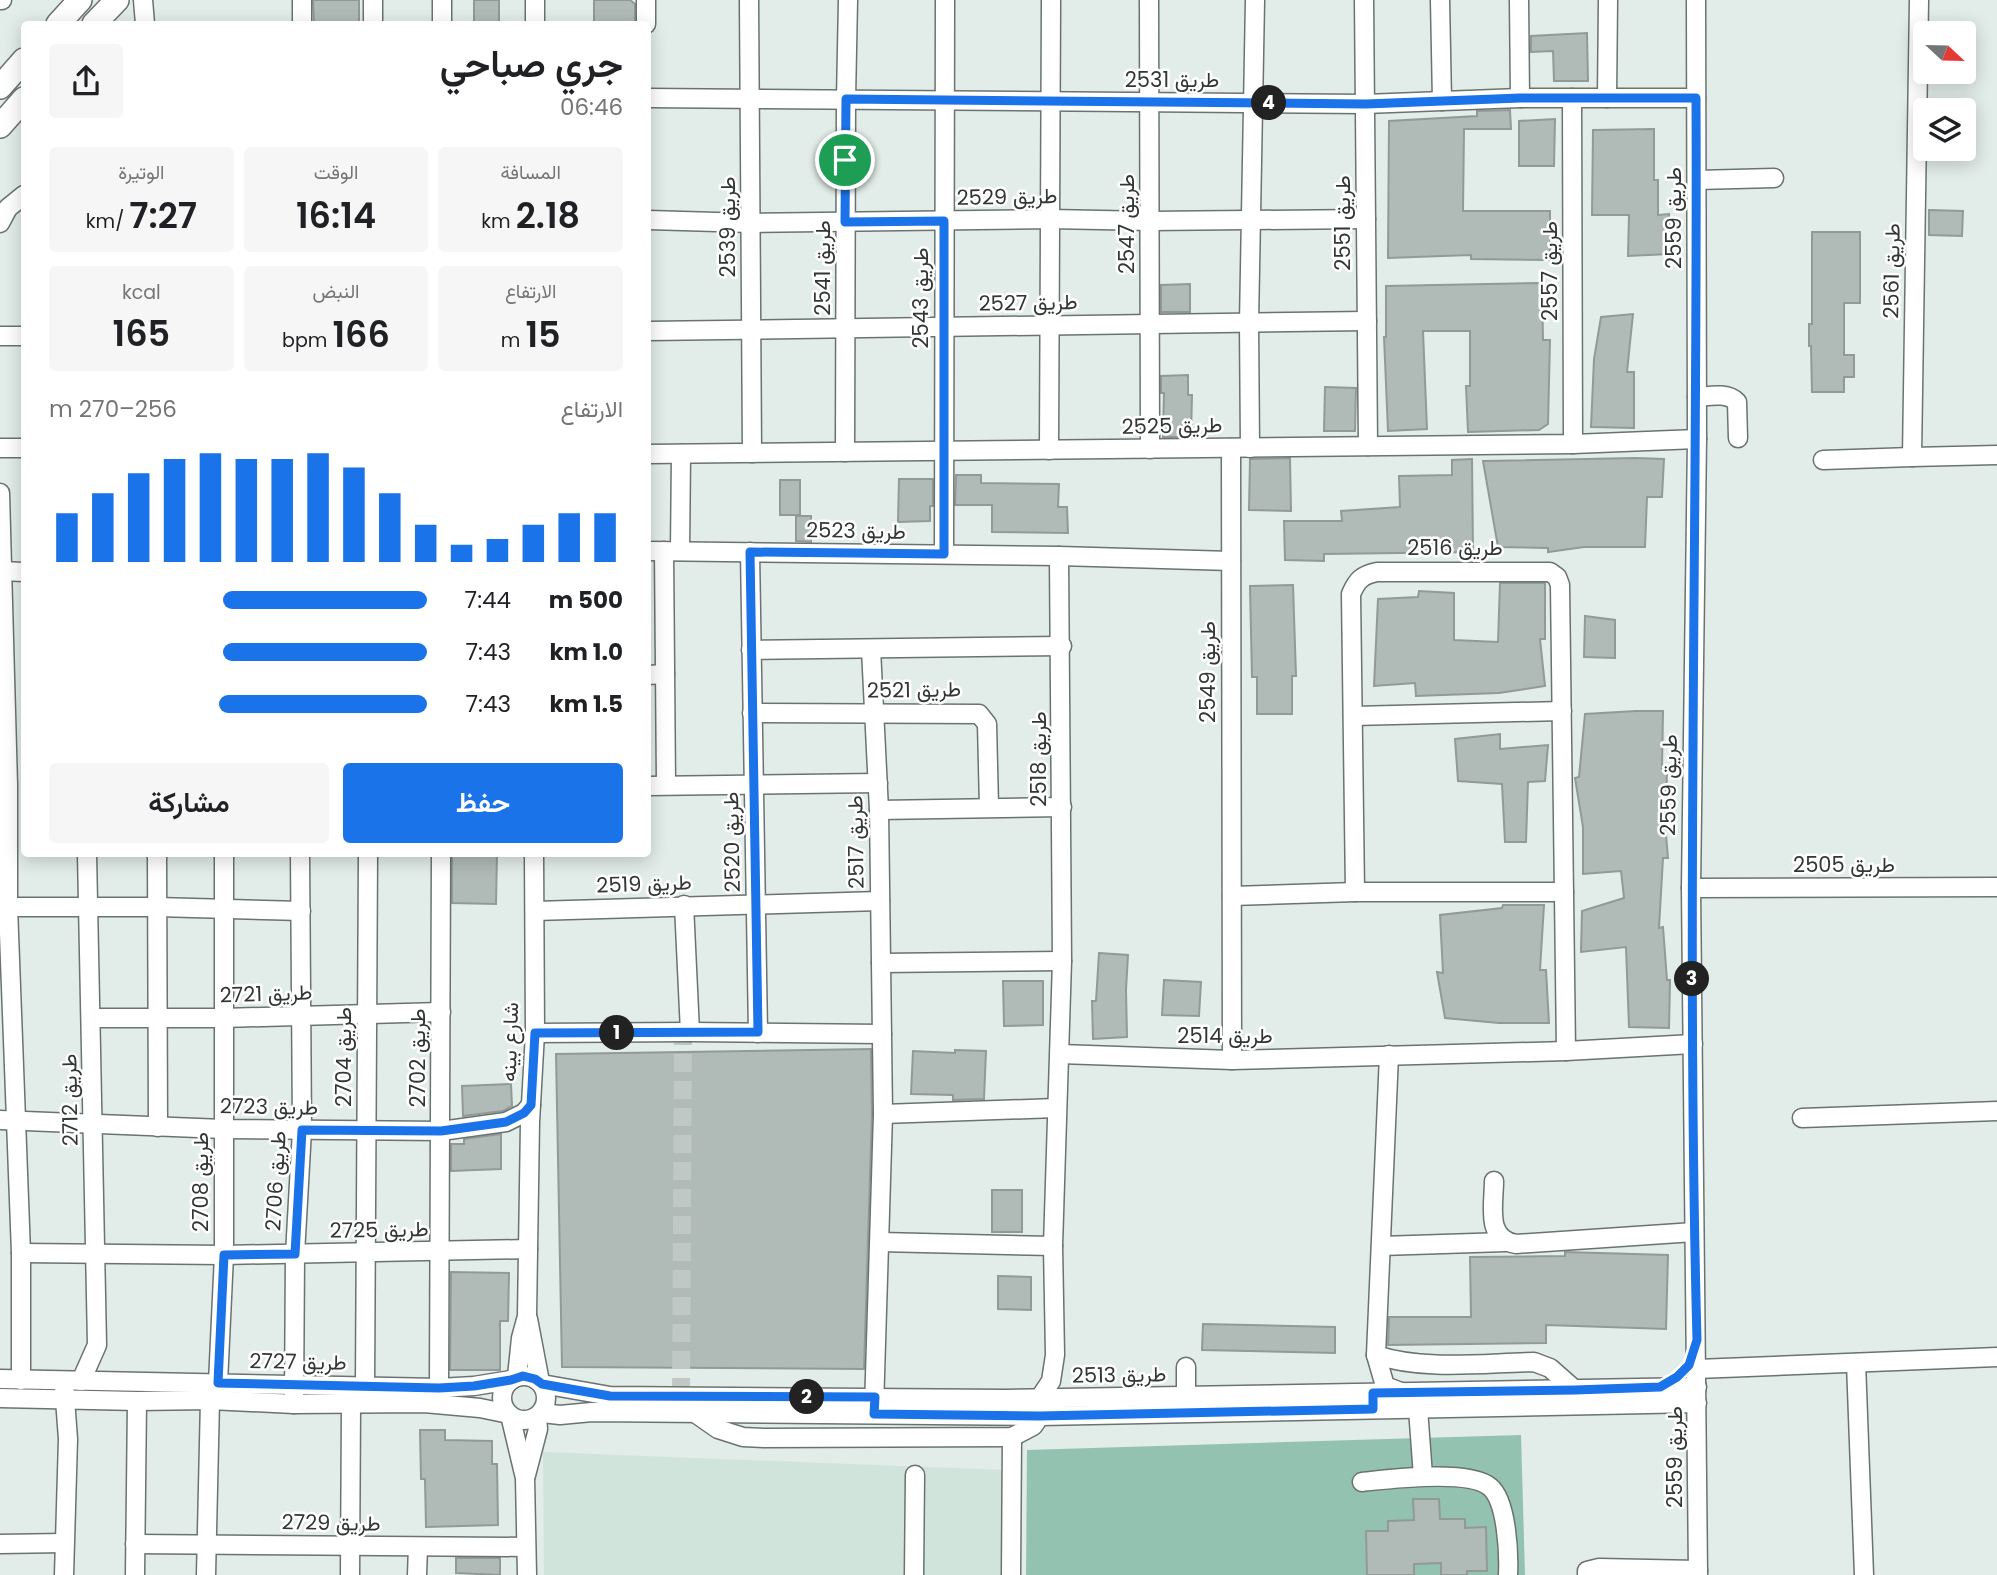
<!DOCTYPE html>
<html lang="ar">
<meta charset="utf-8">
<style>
body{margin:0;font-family:Poppins,Vazirmatn,sans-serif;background:#f6f6f6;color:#202124;direction:rtl;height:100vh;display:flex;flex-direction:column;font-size:26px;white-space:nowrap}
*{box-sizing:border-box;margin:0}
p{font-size:23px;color:#757577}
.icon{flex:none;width:38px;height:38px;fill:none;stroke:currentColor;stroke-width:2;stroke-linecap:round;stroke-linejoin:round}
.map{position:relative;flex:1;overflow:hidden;direction:ltr}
.details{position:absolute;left:21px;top:21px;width:630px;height:836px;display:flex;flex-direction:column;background:#fff;border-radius:7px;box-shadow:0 4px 18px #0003;direction:rtl}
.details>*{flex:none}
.needle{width:46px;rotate:112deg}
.buttons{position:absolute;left:1913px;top:21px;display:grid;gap:14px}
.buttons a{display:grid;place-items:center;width:63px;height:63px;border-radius:7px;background:#fff;box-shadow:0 4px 18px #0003;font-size:35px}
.pin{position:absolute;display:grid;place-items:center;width:60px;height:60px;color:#fff;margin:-30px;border:4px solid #fff;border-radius:50%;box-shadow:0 2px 7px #0007}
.km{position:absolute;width:35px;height:35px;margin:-18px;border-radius:50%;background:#222;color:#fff;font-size:19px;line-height:35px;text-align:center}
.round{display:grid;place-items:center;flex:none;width:74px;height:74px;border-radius:7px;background:#f6f6f6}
.summary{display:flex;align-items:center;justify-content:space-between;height:119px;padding:0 28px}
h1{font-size:38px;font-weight:600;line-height:52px}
.metrics{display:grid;grid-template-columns:repeat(3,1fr);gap:10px;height:119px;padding:7px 28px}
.metrics div{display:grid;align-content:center;border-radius:7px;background:#f6f6f6;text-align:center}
.metrics b{font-size:35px;font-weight:600}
.metrics small{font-size:19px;font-weight:400}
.metrics p{font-size:19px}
.chart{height:196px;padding:14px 28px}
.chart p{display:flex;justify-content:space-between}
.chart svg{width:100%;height:126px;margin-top:7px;stroke:#1a73e8;stroke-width:6}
.action{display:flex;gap:14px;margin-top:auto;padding:14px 28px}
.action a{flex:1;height:80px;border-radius:7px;background:#1a73e8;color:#fff;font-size:28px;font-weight:600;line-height:80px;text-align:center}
.action a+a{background:#f6f6f6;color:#202124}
ul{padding:0 28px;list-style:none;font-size:23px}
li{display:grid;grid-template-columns:112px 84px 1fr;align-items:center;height:52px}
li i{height:18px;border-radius:9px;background:#1a73e8}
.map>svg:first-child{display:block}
.built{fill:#d1e4dc}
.green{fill:#93c2b1}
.building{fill:#b0bab6;stroke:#919a97;stroke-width:2}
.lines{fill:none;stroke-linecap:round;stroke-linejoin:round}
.minor-tunnel{stroke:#bfc8c4;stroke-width:18;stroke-dasharray:18 9;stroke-linecap:butt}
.minor-casing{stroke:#6a736f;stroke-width:21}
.major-casing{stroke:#6a736f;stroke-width:26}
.minor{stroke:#fff;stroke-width:18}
.major{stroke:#fff;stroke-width:23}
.route-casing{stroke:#fff;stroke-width:14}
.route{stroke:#1a73e8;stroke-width:9}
.labels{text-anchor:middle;stroke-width:5;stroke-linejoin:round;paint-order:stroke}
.street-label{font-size:21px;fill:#323635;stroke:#fff}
</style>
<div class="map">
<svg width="1997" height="1575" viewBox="0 0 1997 1575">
<rect width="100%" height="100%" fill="#e2ece8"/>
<path class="built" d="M543,1452l461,18 -2,105h-458z"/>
<path class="green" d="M1521,1435l4,140h-499l1,-125z"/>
<g class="building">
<path d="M313,0h46v24h-45z"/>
<rect x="474" y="0" width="25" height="24"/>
<path d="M594,0h36l5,4v20h-41z"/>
<path d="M1587,33l1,48h-34l-1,-30 -22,1v-16z"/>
<path d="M1510,110l1,19h-47l-1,82h87v49l-79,-1v-4l-83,3 1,-137 88,-5v-5z"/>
<path d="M1555,119l-1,47h-35v-45z"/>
<path d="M1654,129v51h4v35l11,-1v40l-41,2 1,-41h-37l1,-85z"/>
<path d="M1929,210l34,1 -1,25 -33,-1z"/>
<path d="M1812,232h48v71h-16v52h10v22h-10v15h-32l-1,-46h-2v-22h3z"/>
<path d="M1542,283l1,57h7l-2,84 -9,6 -71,2 -2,-46h4v-55h-47l4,98 -39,2 -4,-94h2v-51z"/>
<path d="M1190,284v28h-29v-27z"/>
<path d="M1633,314l-6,58h7v56l-43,-1 3,-68 7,-42z"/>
<path d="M1188,375v20h4l-1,42h-28l1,-44h-3v-17z"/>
<path d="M1325,387l31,1 -1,43h-31z"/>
<path d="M1290,458l1,53 -42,-1 1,-51z"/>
<path d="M1635,458l29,1 -2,38h-15l-2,50h-61l-36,5v-4l-50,-1 -15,-86z"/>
<path d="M1472,459l1,93 -149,2v7l-39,-1 -1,-39h58l-1,-10 59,-4 -1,-31 53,-1v-15z"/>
<path d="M956,475h25v8l78,1 -1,23h9l1,26 -76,-1v-27h-37z"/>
<path d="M899,479h34v27h-3v15l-32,1z"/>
<rect x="780" y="480" width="20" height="35"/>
<path d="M796,516h15v26l-15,-1z"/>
<path d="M1500,583h45v56h-5l5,47 -46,7 -83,3 -1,-13 -41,3 4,-87 40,-2 1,-6 35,2v47l44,2z"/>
<path d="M1293,585l3,91h-4v38h-35v-37h-5l-2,-91z"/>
<path d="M1585,616l30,4v38l-31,-1z"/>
<path d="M1636,711h27l-1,57h5l-1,43h-2l4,47h-5l-4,70 4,-1 4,53h3l-1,48 -40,-1 -3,-80 -45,5 1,-41 42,-13 -3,-27 -38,3v-47l-8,-49 4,-1 6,-63z"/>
<path d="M1500,734v15l48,-4 -3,36 -17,1 -2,60h-21l-3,-58 -44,-3 -3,-42z"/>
<path d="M452,854h45l-1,50 -44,-1z"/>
<path d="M1503,905h41l-4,65h6l3,53h-50l-54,-5 -8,-46 6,1 -3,-58 62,-7z"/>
<path d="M1099,953l29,2 -2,35 1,47 -34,2 -1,-38h4z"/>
<path d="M1164,980l37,2 -2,34 -37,-1z"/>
<path d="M1003,981h40v44l-39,1z"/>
<path d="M871,1049l1,65 -8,255 -302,-2 -6,-313z"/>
<path d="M955,1050l31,1 -2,48 -31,1v-5l-42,-1 2,-43 42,2z"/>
<path d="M511,1084l1,22 -9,5 -40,5 -1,-30z"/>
<path d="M501,1134v35l-50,2v-27h13v-5z"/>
<rect x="992" y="1190" width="30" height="42"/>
<path d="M1565,1252l103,3 -2,74 -120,-4v18l-158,2 1,-28h82l-1,-60 95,-1z"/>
<path d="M451,1272l58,1 -1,48h-8v49h-50z"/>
<path d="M998,1276l33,1v33l-33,-1z"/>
<path d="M1203,1324l132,3v26l-133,-3z"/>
<path d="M420,1430h25v10l47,1v23h5l1,61 -72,2 -1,-48h-4z"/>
<path d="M1413,1499h26l1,20h25v9l21,-1 1,44h-20v4h-26v-12l-27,1v11h-47l-1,-44h22v-10l26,-1z"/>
<path d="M456,1558h44v17l-44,-2z"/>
</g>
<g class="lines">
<path class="minor-tunnel" d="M681,1396l2,-364"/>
<defs>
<g id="minor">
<path d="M0,0h2"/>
<path d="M143,0l2,24"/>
<path d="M302,0v24"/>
<path d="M749,0l3,453"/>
<path d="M1149,0l1,449"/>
<path d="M1364,0l4,446"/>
<path d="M1440,0l2,101"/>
<path d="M1519,0l1,98"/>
<path d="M1696,0l1,439 -6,449 7,687"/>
<path d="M1919,0l-7,457 85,-2"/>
<path d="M373,24v-24"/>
<path d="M442,24v-24"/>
<path d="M535,24v-24"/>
<path d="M646,24v-24"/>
<path d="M648,98l717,6 155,-6h176"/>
<path d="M1572,98l1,346"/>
<path d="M1607,98l1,-98"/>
<path d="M1697,180l77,-2"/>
<path d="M648,220l103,3 299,-4 100,2 216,-2"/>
<path d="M0,223l8,-15 16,-13"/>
<path d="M648,331l719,-10"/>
<path d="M0,336h24"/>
<path d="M1697,397c13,-1 30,-5 40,5l1,36"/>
<path d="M0,448h24"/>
<path d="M1231,448l1,612"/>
<path d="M1250,448l-1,-125 6,-323"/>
<path d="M1049,450l2,-450"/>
<path d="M845,452l1,-353 2,-99"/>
<path d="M648,454l925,-10 124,-5"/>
<path d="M1823,460l89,-3"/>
<path d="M0,493l8,292v122l13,346v127"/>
<path d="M648,551l411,5 172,5"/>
<path d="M664,551l2,234"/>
<path d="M680,551l1,-97"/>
<path d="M750,552l8,481"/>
<path d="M944,554l1,-554"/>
<path d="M1,571l23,1"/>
<path d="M871,649l8,161 4,304 -9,294"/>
<path d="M751,650l311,-4"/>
<path d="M648,675l17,-1"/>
<path d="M752,713l227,1 8,10 2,83"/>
<path d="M1353,716l209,-5"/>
<path d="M648,786l230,-3"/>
<path d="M879,810l183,-3"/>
<path d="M157,854l1,273"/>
<path d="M1691,888l306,-1"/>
<path d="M1355,892l-4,-298c6,-14 11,-19 26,-22h173l7,5 3,8 6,466"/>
<path d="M1232,896l123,-4h209"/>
<path d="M684,905l6,127"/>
<path d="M8,907h149l144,4"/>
<path d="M535,911l345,-10"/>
<path d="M881,963l181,-2"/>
<path d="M92,1018h131l218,-6"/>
<path d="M535,1033l155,-1 192,2"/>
<path d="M1060,1054l172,6 334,-9 127,-7"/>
<path d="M1389,1055l-13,300 9,31 16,6"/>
<path d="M883,1114l173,-6"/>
<path d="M1802,1118l195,-7"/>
<path d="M0,1120l223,9 218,2 65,-9 18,-9 7,-8"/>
<path d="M1494,1181c0,24 -9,58 22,63l178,-12"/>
<path d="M880,1242l173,4"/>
<path d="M1381,1246l124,-4"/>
<path d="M21,1253l203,2 304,-6"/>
<path d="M528,1319l12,63"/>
<path d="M1376,1355c49,16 106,8 158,7l16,6 25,22"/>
<path d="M1856,1363l8,212"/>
<path d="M1186,1367v30"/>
<path d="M1697,1369l300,-12"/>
<circle cx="524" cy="1398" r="22"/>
<path d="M517,1377l4,-39 6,-22 3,-194 5,-89 -1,-179"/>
<path d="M0,1379l439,9 35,-2 37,-6"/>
<path d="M81,1381l16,-36 -10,-491"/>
<path d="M218,1383l6,-128v-401"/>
<path d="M542,1384l68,12 397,3 690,-12"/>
<path d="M365,1386l3,-532"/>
<path d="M439,1388l2,-534"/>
<path d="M0,1398l137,3 73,-1 84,4 130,-1 56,5 29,6"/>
<path d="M1039,1399l12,-18 4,-26 -2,-109 9,-285 -3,-405"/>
<path d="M294,1404l1,-150 7,-124 -2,-276"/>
<path d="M1418,1409l5,67"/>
<path d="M542,1413l18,2 32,-3 448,4 657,-13"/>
<path d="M695,1413l23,16 25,8 21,1 248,-1 21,-11 7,-10"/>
<path d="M510,1415l15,63 2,97"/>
<path d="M526,1475l12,-46 -1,-12"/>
<path d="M1362,1482c28,-3 107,-13 128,5 17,14 19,67 18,88"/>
<path d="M0,1544l64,-1"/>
<path d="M135,1544l391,3"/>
<path d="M64,1575l4,-136 -4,-53"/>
<path d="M135,1575l2,-174"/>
<path d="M206,1575l4,-175"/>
<path d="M350,1575l1,-171"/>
<path d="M417,1575l1,-28"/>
<path d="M914,1575l1,-100"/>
<path d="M1011,1575l1,-138"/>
<path d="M1587,1575v-4l12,-3 99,2"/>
</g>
<g id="major">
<path d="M58,24l22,-24"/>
<path d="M94,24l23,-24"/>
<path d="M0,87l24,-27"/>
<path d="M0,126l24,-27"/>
</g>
</defs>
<use href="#minor" class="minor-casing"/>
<use href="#major" class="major-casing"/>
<use href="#minor" class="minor"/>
<use href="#major" class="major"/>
</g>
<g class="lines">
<defs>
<path id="route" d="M1520,98h176c2,414 -10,828 1,1242l-8,25 -12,12 -17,10 -85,3 -202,3v16l-333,7 -166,-2 1,-17 -265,-1 -68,-12 -7,-5 -12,-3 -12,4 -37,6 -35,2 -221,-5 6,-128 71,-1 7,-124 139,1 65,-9 18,-9 7,-8 4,-72 223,-1 -8,-480 194,2v-333l-99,1 1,-123 520,5z"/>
</defs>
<use href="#route" class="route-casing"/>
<use href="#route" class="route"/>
</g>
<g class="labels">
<g class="street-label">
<text x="1172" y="87">طريق 2531</text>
<text transform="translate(1007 197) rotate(-1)" y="7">طريق 2529</text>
<text transform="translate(1674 218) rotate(-90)" y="7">طريق 2559</text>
<text transform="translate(1343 223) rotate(-90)" y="7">طريق 2551</text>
<text transform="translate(1127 224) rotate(-90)" y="7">طريق 2547</text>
<text transform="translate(728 227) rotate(-90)" y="7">طريق 2539</text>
<text transform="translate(823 268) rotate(-90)" y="7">طريق 2541</text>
<text transform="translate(1550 271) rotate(-90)" y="7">طريق 2557</text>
<text transform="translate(1892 271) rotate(-89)" y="7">طريق 2561</text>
<text transform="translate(921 298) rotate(-90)" y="7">طريق 2543</text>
<text transform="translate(1028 303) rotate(-1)" y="7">طريق 2527</text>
<text transform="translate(1172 426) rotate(-1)" y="7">طريق 2525</text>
<text transform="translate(856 531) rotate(1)" y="7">طريق 2523</text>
<text x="1455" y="555">طريق 2516</text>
<text transform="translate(1208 672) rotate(-90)" y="7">طريق 2549</text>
<text transform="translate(914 690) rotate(-1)" y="7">طريق 2521</text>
<text transform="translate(1039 759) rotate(-90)" y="7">طريق 2518</text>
<text transform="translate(1669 785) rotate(-89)" y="7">طريق 2559</text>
<text transform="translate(732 842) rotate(-91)" y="7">طريق 2520</text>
<text transform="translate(856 842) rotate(-91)" y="7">طريق 2517</text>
<text x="1844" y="872">طريق 2505</text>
<text transform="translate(644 884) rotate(-2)" y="7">طريق 2519</text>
<text transform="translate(266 994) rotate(-2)" y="7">طريق 2721</text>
<text x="1225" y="1043">طريق 2514</text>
<text transform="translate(510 1042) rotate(-88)" y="7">شارع بينه</text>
<text transform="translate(344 1057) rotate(-90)" y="7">طريق 2704</text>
<text transform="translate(418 1058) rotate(-90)" y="7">طريق 2702</text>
<text transform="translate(70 1100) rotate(-91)" y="7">طريق 2712</text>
<text transform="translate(269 1107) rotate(1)" y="7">طريق 2723</text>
<text transform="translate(276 1181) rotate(-87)" y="7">طريق 2706</text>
<text transform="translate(201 1182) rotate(-90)" y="7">طريق 2708</text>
<text transform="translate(379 1230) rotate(-1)" y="7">طريق 2725</text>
<text transform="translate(298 1362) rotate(1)" y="7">طريق 2727</text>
<text transform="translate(1119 1375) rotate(-1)" y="7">طريق 2513</text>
<text transform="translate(1675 1457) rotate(-90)" y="7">طريق 2559</text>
<text transform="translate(331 1523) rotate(1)" y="7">طريق 2729</text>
</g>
</g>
</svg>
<div class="buttons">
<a><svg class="needle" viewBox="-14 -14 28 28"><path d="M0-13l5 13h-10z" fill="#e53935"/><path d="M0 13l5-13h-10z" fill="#757577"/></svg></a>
<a><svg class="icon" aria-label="layers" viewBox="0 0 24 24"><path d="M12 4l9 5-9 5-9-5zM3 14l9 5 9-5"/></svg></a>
</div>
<div class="pin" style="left:845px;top:160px;background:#1e9e55"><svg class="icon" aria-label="arrive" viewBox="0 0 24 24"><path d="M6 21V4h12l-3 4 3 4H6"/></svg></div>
<b class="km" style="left:617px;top:1033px">1</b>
<b class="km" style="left:807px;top:1397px">2</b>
<b class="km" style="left:1692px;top:979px">3</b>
<b class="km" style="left:1269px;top:103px">4</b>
<section class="details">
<div class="summary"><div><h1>جري صباحي</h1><p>06:46</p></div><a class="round"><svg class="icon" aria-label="share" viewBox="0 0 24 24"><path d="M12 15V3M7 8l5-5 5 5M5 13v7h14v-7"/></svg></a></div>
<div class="metrics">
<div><p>المسافة</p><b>2.18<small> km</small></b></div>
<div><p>الوقت</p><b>16:14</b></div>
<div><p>الوتيرة</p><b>7:27<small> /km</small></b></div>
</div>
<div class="metrics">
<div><p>الارتفاع</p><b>15<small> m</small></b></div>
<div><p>النبض</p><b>166<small> bpm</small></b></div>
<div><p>kcal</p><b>165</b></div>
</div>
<div class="chart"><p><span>الارتفاع</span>256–270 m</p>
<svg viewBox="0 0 160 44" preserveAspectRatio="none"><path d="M5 44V27M15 44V20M25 44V13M35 44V8M45 44V6M55 44V8M65 44V8M75 44V6M85 44V11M95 44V20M105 44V31M115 44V38M125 44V36M135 44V31M145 44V27M155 44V27"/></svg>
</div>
<ul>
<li><b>500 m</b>7:44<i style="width:54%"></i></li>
<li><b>1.0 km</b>7:43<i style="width:54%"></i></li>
<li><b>1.5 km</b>7:43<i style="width:55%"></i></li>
</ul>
<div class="action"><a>حفظ</a><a>مشاركة</a></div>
</section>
</div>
